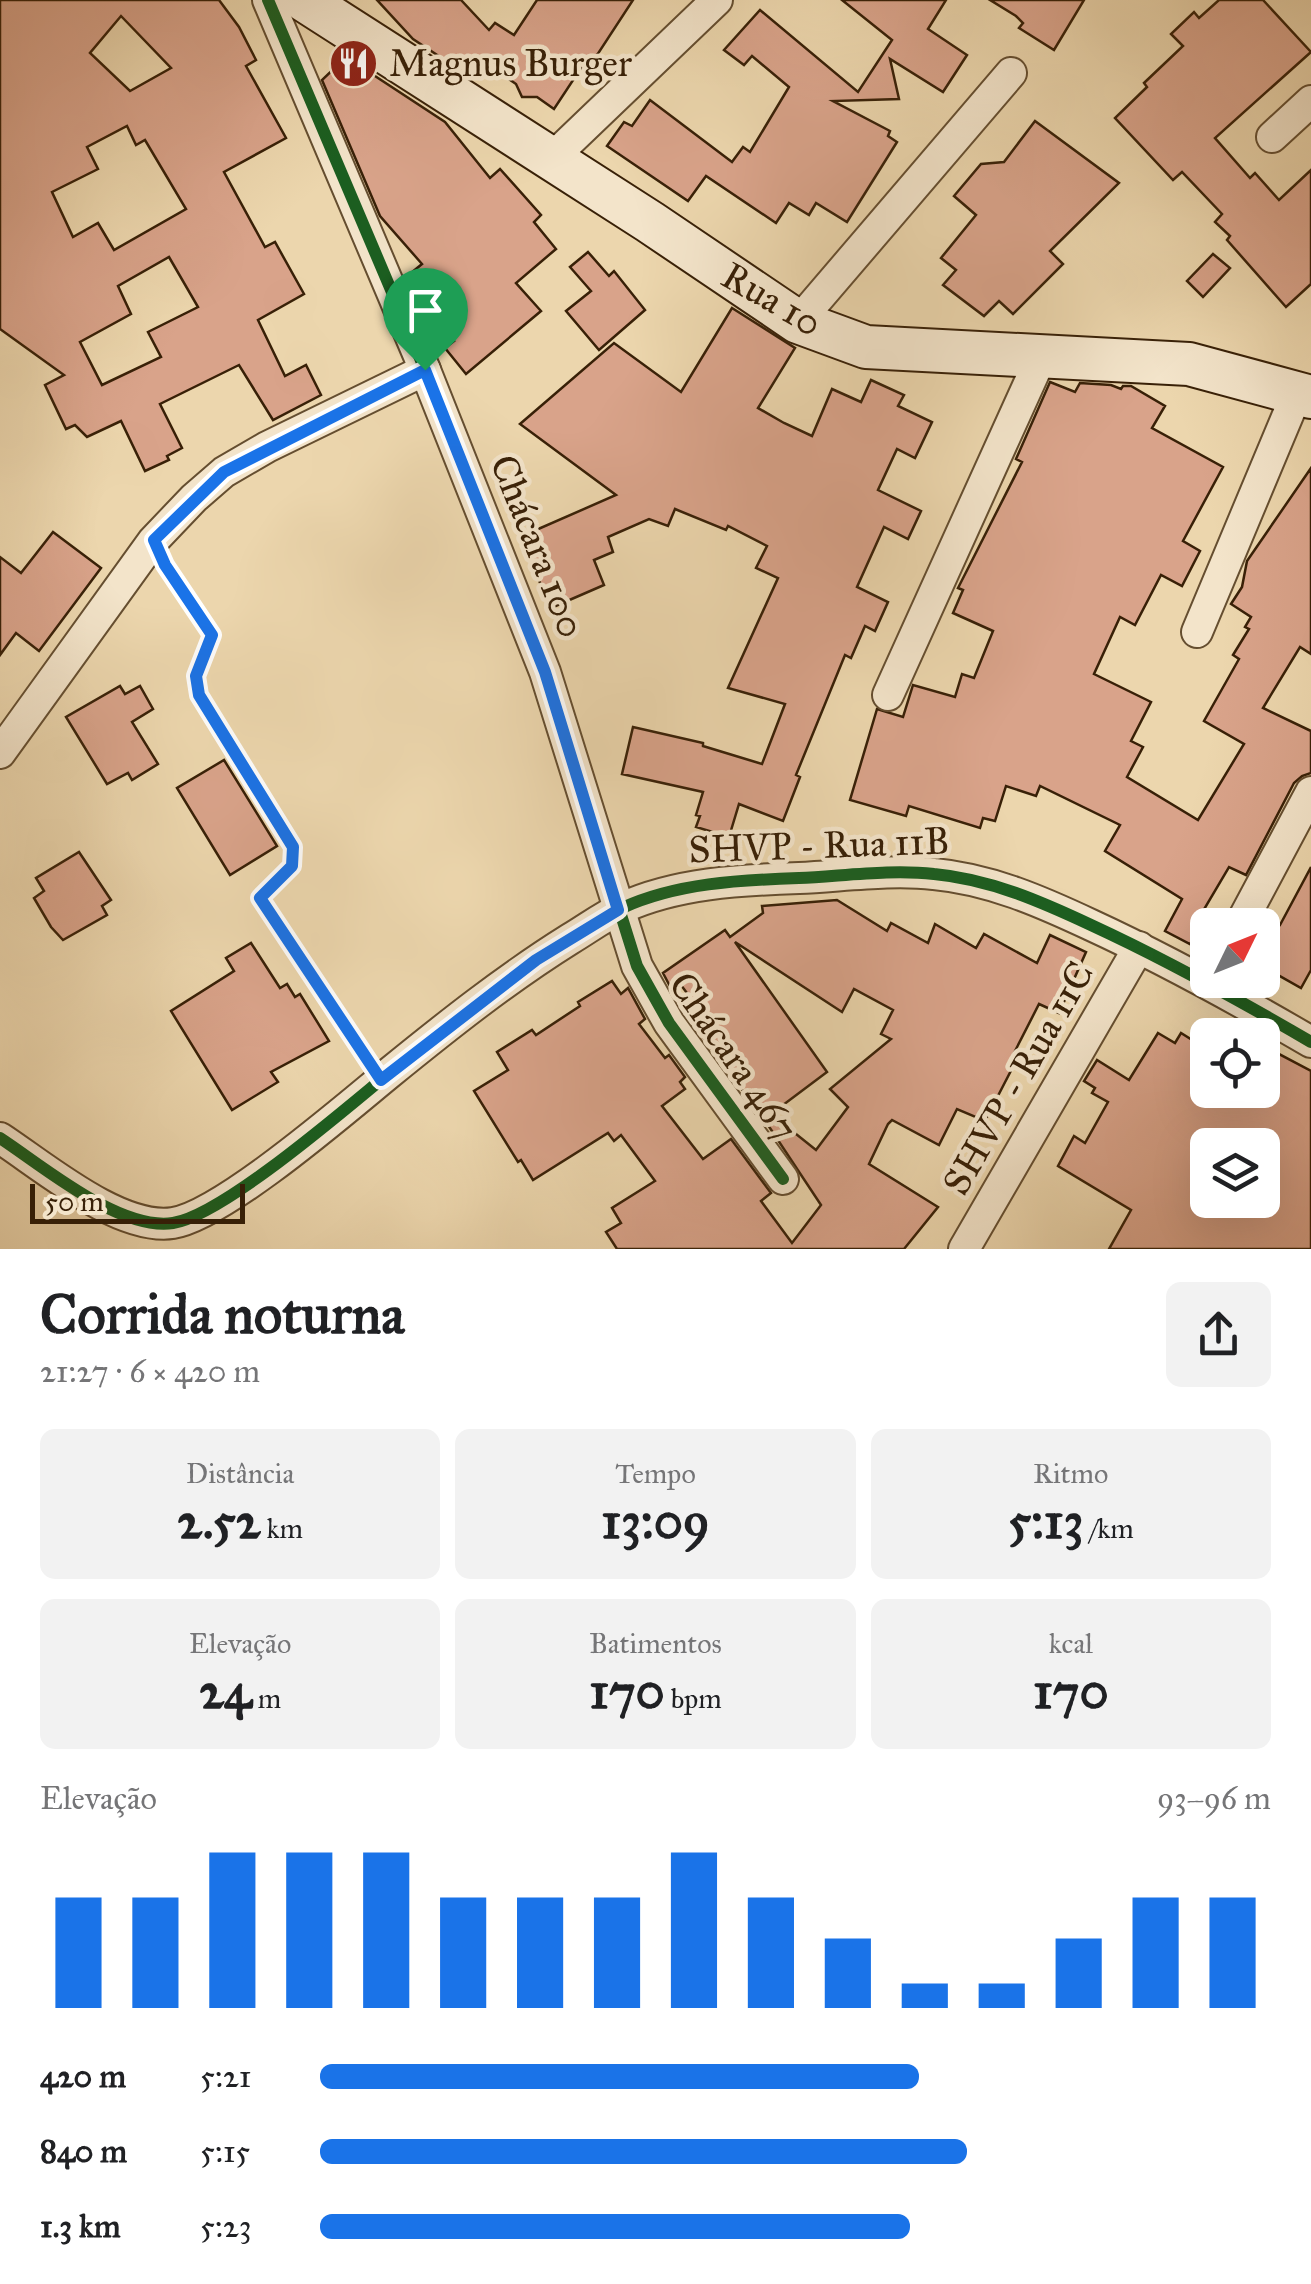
<!DOCTYPE html>
<html lang="pt">
<meta charset="utf-8">
<style>
body{margin:0;font-family:"IM FELL Great Primer",serif;background:#f2f2f2;color:#202124;height:100vh;display:flex;flex-direction:column;font-size:38px;white-space:nowrap}
*{box-sizing:border-box;margin:0}
p{font-size:32px;color:#757577}
.icon{flex:none;width:55px;height:55px;fill:none;stroke:currentColor;stroke-width:2;stroke-linecap:round;stroke-linejoin:round}
.map{position:relative;height:1249px;overflow:hidden}
.details{display:flex;flex-direction:column;background:#fff;flex:1}
.details>*{flex:none}
.needle{width:65px;rotate:47deg}
.tools{position:absolute;left:1190px;top:908px;display:grid;gap:20px}
.tools a{display:grid;place-items:center;width:90px;height:90px;border-radius:15px;background:#fff;box-shadow:0 10px 40px #0002;font-size:50px}
.scale{position:absolute;left:30px;bottom:25px;width:215px;box-sizing:border-box;padding-left:10px;border:5px solid #382007;border-top:0;font-size:28px;line-height:35px;white-space:nowrap;color:#382007;-webkit-text-stroke:8px #f3e4ca;paint-order:stroke}
.pin{position:absolute;display:grid;place-items:center;width:85px;height:85px;color:#fff;margin:-102px -42px;border-radius:50% 50% 50% 0;rotate:-45deg;box-shadow:0 0 10px #0007}
.pin .icon{rotate:45deg}
.round{display:grid;place-items:center;flex:none;width:105px;height:105px;border-radius:15px;background:#f2f2f2}
.overview{display:flex;align-items:center;justify-content:space-between;height:170px;padding:0 40px}
h1{font-size:55px;font-weight:700;line-height:75px}
.figures{display:grid;grid-template-columns:repeat(3,1fr);gap:15px;height:170px;padding:10px 40px}
.figures div{display:grid;align-content:center;border-radius:15px;background:#f2f2f2;text-align:center}
.figures b{font-size:50px;font-weight:700}
.figures small{font-size:28px;font-weight:400}
.figures p{font-size:28px}
.chart{height:280px;padding:20px 40px}
.chart p{display:flex;justify-content:space-between}
.chart svg{width:100%;height:180px;margin-top:10px;stroke:#1a73e8;stroke-width:6}
ul{padding:0 40px;list-style:none;font-size:32px}
li{display:grid;grid-template-columns:160px 120px 1fr;align-items:center;height:75px}
li i{height:25px;border-radius:12px;background:#1a73e8}
.map>svg:first-child{display:block}
.building{fill:#d9a38a;stroke:#382007;stroke-width:2.5;fill-rule:evenodd}
.lines{fill:none;stroke-linecap:round;stroke-linejoin:round}
.street-casing{stroke:#654e30;stroke-width:34}
.secondary-casing{stroke:#382007;stroke-width:46}
.path{stroke:#382007;stroke-width:5;stroke-dasharray:8 5;stroke-linecap:butt}
.street{stroke:#f3e4ca;stroke-width:30}
.secondary{stroke:#f3e4ca;stroke-width:42}
.cycleway-casing{stroke:#f3e4ca;stroke-width:19}
.cycleway{stroke:#1b5e20;stroke-width:12}
.route-casing{stroke:#fff;stroke-width:20}
.route{stroke:#1a73e8;stroke-width:12}
.labels{text-anchor:middle;stroke-width:9;stroke-linejoin:round;paint-order:stroke}
.poi-label{font-size:38px;fill:#382007;stroke:#f3e4ca;text-anchor:start}
.street-label{font-size:38px;fill:#382007;stroke:#f3e4ca}
</style>
<div class="map">
<svg width="1311" height="1249" viewBox="0 0 1311 1249">
<rect width="100%" height="100%" fill="#ecd6ad"/>
<filter id="stains"><feTurbulence type="fractalNoise" baseFrequency=".002" numOctaves="4"/><feColorMatrix values="0 0 0 0 .2 0 0 0 0 .09 0 0 0 0 .02 0 0 0 .5 -.17"/></filter>
<radialGradient id="worn" r=".72"><stop offset=".6" stop-color="#630" stop-opacity="0"/><stop offset="1" stop-color="#630" stop-opacity=".3"/></radialGradient>
<g class="building">
<path d="M0,0h219l20,27 17,33 -10,6 40,72 -62,34 41,75 10,-5 29,52 -46,26 27,56 21,-11 15,30 -48,25 -34,-55 -79,39 22,44 -15,8 2,4 -24,11 -24,-50 -34,16 -12,-12 -9,4 -21,-44 19,-10 -64,-46zM121,16l50,52 -41,23 -40,-38zM127,126l9,19 9,-5 41,69 -72,41 -16,-27 -25,14 -21,-45 46,-23 -11,-22zM169,257l29,50 -50,25 13,25 -59,28 -22,-43 51,-28 -13,-28z"/>
<path d="M377,0h84l28,30 6,-7 19,12 23,-35h96l-47,72 -5,-4 -27,41 -17,-12h-15l-6,-13 -20,-14 -27,6 -56,-37z"/>
<path d="M842,0h104l-18,29 39,26 -24,37 -53,-33 9,40 -66,2 57,30 -2,5 9,6 -50,80 -31,-19 -7,12 -20,-12 -13,20 -70,-47 -18,25 -81,-55 17,-24 8,4 18,-26 82,62 11,-15 7,5 39,-65 -37,-31 -8,9 -20,-15 36,-40 98,82 34,-52z"/>
<path d="M990,0h94l-30,50 -35,-22 4,-5 -7,-7z"/>
<path d="M1219,0h44l48,52 -96,86 35,40 5,-5 24,27 32,-30v114l-25,23 -59,-67 3,-4 -15,-14 7,-8 -40,-42 -9,8 -58,-62 32,-31 -3,-4 39,-37 -12,-12 23,-22 5,6z"/>
<path d="M346,57l99,65 45,56 10,-9 41,46 -7,7 22,27 -40,34 25,28 -75,63 -21,-26 9,-7 -19,-23 4,-3 -25,-33 2,-2 -5,-7 11,-9 -42,-48 -58,-136z"/>
<path d="M1035,121l84,62 -69,68 13,13 -50,50 -14,-13 -15,15 -41,-31 13,-15 -15,-12 35,-43 -22,-19 27,-32 23,-2z"/>
<path d="M588,252l21,24 5,-5 31,39 -46,40 -33,-39 25,-20 -21,-24z"/>
<path d="M1213,254l17,14 -27,29 -16,-16z"/>
<path d="M732,308l63,40 -37,60 26,15 28,13 20,-47 29,13 10,-22 33,15 -6,11 34,16 -17,36 -18,-9 -19,41 43,21 -13,28 -24,-12 -27,60 31,15 -13,29 -10,-5 -14,32 -6,-3 -49,120 4,2 -17,44 -44,-17 -10,33 -33,-10 4,-11 -4,-1 7,-23 -81,-18 11,-47 70,16v3l59,18 23,-60 -57,-16 50,-110 -22,-10 11,-22 -39,-20 -2,4 -51,-21 -7,17 -19,-7 -41,18 5,15 -19,8 10,25 -53,23 -31,-71 96,-42 -96,-71 94,-81 67,49z"/>
<path d="M1050,382l25,10 5,-9 31,2 10,4 2,-3h8l34,20 -13,22 71,39 -40,74 17,10 -18,35 -21,-11 -26,50 -15,-8 -26,57 57,28 -20,39 12,6 -16,30 71,43 46,-76 -40,-23 35,-62 -6,-4 16,-26 -4,-2 6,-10 -20,-13 11,-17 5,-26 64,-93v186l-11,-7 -37,61 48,23v42l-9,3 -8,7 -48,92 -17,-8 -26,44 5,3v31l-14,-7 -4,6 -25,-13 17,-32 -77,-48 15,-26 -80,-39 -4,10 -30,-10 -11,35 -12,-3 -3,10 -71,-22 -3,10 -56,-16 27,-91 26,8 10,-32 42,12 7,-23 12,4 19,-47 -40,-18 10,-23 -5,-2 64,-126 -6,-3z"/>
<path d="M53,532l48,36 -62,83 -23,-18 -16,22v-98l21,16z"/>
<path d="M120,686l5,8 15,-8 13,23 -21,13 26,42 -26,16 -4,-7 -21,11 -41,-67z"/>
<path d="M224,760l53,86 -47,29 -53,-87z"/>
<path d="M79,852l32,48 -9,6 5,9 -44,25 -12,-13 -17,-29 10,-7 -8,-13z"/>
<path d="M1311,867v103l-10,18 -39,-22v-43l3,-4 15,6z"/>
<path d="M837,900l50,31 4,-8 37,20 7,-19 41,24 8,-14 53,29 13,-28 36,17 -27,61 -20,-9 -26,51 5,2 -33,64 -28,-12 -18,36 -47,-25 -4,4 -19,40 69,43 -34,42h-287l-11,-17 15,-9 -9,-15 43,-27 -34,-46 -7,6 -6,-8 -75,47 -12,-20 -3,2 -44,-71 34,-21 -11,-18 35,-22 4,5 44,-29 -2,-4 34,-21 9,13 7,-6 17,31 -6,5 26,34 4,-3 16,22 -5,5 5,7 -23,17 41,53 28,-20 40,54 -10,8 31,42 29,-38 -59,-89 -63,-84 11,-8 -29,-39 -8,7 -10,-19 62,-43 5,7 33,-24 -1,-7zM735,942l107,70 12,-23 39,21 -12,24 10,5 -61,50 18,18 -32,43 -45,-36 56,-42z"/>
<path d="M251,943l29,45 7,-4 8,13 5,-3 29,47 -58,31 7,10 -46,28 -61,-99 63,-40 -8,-13z"/>
<path d="M1158,1033l17,10 6,-10 27,17v40h54v-45l49,26v178h-202l22,-39 -73,-44 16,-30 11,7 23,-41 -16,-9 3,-5 -11,-7 13,-21 32,20zM1208,1145h54v55h-54z"/>
</g>
<g class="lines">
<defs>
<g id="street">
<path d="M268,0l157,370 120,302 92,294 32,57 114,156"/>
<path d="M1272,137l39,-36"/>
<path d="M552,158l165,-158"/>
<path d="M798,322l213,-249"/>
<path d="M1197,632l101,-241"/>
<path d="M888,695l154,-340"/>
<path d="M0,753l153,-212 41,-43 30,-26 43,-25 158,-77"/>
<path d="M1240,925l71,-133"/>
<path d="M0,1138c43,28 119,93 173,85 50,-8 171,-113 215,-149 59,-48 118,-95 182,-135 17,-10 34,-23 52,-31 54,-25 118,-28 177,-30 44,-2 92,-9 135,-4 56,5 108,28 157,51 76,35 148,75 220,117"/>
<path d="M964,1249l175,-302"/>
</g>
<path id="secondary" d="M304,0l346,222 148,100 68,25 323,17 122,33"/>
</defs>
<use href="#street" class="street-casing"/>
<use href="#secondary" class="secondary-casing"/>
<path class="path" d="M168,570l45,65 -17,41 3,19 94,152 -1,20 -32,31 104,157"/>
<use href="#street" class="street"/>
<use href="#secondary" class="secondary"/>
<defs>
<g id="cycleway">
<path d="M268,0l157,370 120,302 92,294 32,57 114,156"/>
<path d="M0,1138c43,28 119,93 173,85 50,-8 171,-113 215,-149 59,-48 118,-95 182,-135 17,-10 34,-23 52,-31 54,-25 118,-28 177,-30 44,-2 92,-9 135,-4 56,5 108,28 157,51 76,35 148,75 220,117"/>
</g>
</defs>
<use href="#cycleway" class="cycleway-casing"/>
<use href="#cycleway" class="cycleway"/>
</g>
<g class="lines">
<defs>
<path id="route" d="M425,370l120,302 73,238 -82,50 -155,120 -121,-182 32,-32 1,-19 -94,-152 -3,-19 16,-41 -47,-70 -11,-25 70,-68z"/>
</defs>
<use href="#route" class="route-casing"/>
<use href="#route" class="route"/>
</g>
<defs>
<symbol id="restaurant-disc" viewBox="-11 -11 22 22"><circle r="9.5" fill="#8f2418" stroke="#f3e4ca"/><path d="M-5-6h1v4h1v-4h1v4h1v-4h1v5L-1.5 .5V6h-2V.5L-5-1ZM5-6V6H3V1.5H1.5Q1.5-4 5-6Z" fill="#fff"/></symbol>
</defs>
<g fill-rule="evenodd">
<use href="#restaurant-disc" x="326" y="36" width="55" height="55"/>
</g>
<g class="labels">
<g class="poi-label">
<text x="389" y="76">Magnus Burger</text>
</g>
<g class="street-label">
<text transform="translate(772 299) rotate(30)" y="13">Rua 10</text>
<text transform="translate(538 546) rotate(68)" y="13">Chácara 100</text>
<text transform="translate(819 845) rotate(-2)" y="13">SHVP - Rua 11B</text>
<text transform="translate(734 1056) rotate(55)" y="13">Chácara 467</text>
<text transform="translate(1018 1078) rotate(-60)" y="13">SHVP - Rua 11C</text>
</g>
</g>
<rect width="100%" height="100%" filter="url(#stains)"/>
<rect width="100%" height="100%" fill="url(#worn)"/>
</svg>
<div class="tools">
<a><svg class="needle" viewBox="-14 -14 28 28"><path d="M0-13l5 13h-10z" fill="#e53935"/><path d="M0 13l5-13h-10z" fill="#757577"/></svg></a>
<a><svg class="icon" aria-label="locate" viewBox="0 0 24 24"><circle cx="12" cy="12" r="6"/><path d="M12 2v4M12 18v4M2 12h4M18 12h4"/></svg></a>
<a><svg class="icon" aria-label="layers" viewBox="0 0 24 24"><path d="M12 4l9 5-9 5-9-5zM3 14l9 5 9-5"/></svg></a>
</div>
<div class="scale">50 m</div>
<div class="pin" style="left:425px;top:370px;background:#1e9e55"><svg class="icon" aria-label="arrive" viewBox="0 0 24 24"><path d="M6 21V4h12l-3 4 3 4H6"/></svg></div>
</div>
<section class="details">
<div class="overview"><div><h1>Corrida noturna</h1><p>21:27 · 6 × 420 m</p></div><a class="round"><svg class="icon" aria-label="share" viewBox="0 0 24 24"><path d="M12 15V3M7 8l5-5 5 5M5 13v7h14v-7"/></svg></a></div>
<div class="figures">
<div><p>Distância</p><b>2.52<small> km</small></b></div>
<div><p>Tempo</p><b>13:09</b></div>
<div><p>Ritmo</p><b>5:13<small> /km</small></b></div>
</div>
<div class="figures">
<div><p>Elevação</p><b>24<small> m</small></b></div>
<div><p>Batimentos</p><b>170<small> bpm</small></b></div>
<div><p>kcal</p><b>170</b></div>
</div>
<div class="chart"><p><span>Elevação</span>93–96 m</p>
<svg viewBox="0 0 160 44" preserveAspectRatio="none"><path d="M5 44V17M15 44V17M25 44V6M35 44V6M45 44V6M55 44V17M65 44V17M75 44V17M85 44V6M95 44V17M105 44V27M115 44V38M125 44V38M135 44V27M145 44V17M155 44V17"/></svg>
</div>
<ul>
<li><b>420 m</b>5:21<i style="width:63%"></i></li>
<li><b>840 m</b>5:15<i style="width:68%"></i></li>
<li><b>1.3 km</b>5:23<i style="width:62%"></i></li>
</ul>
</section>
